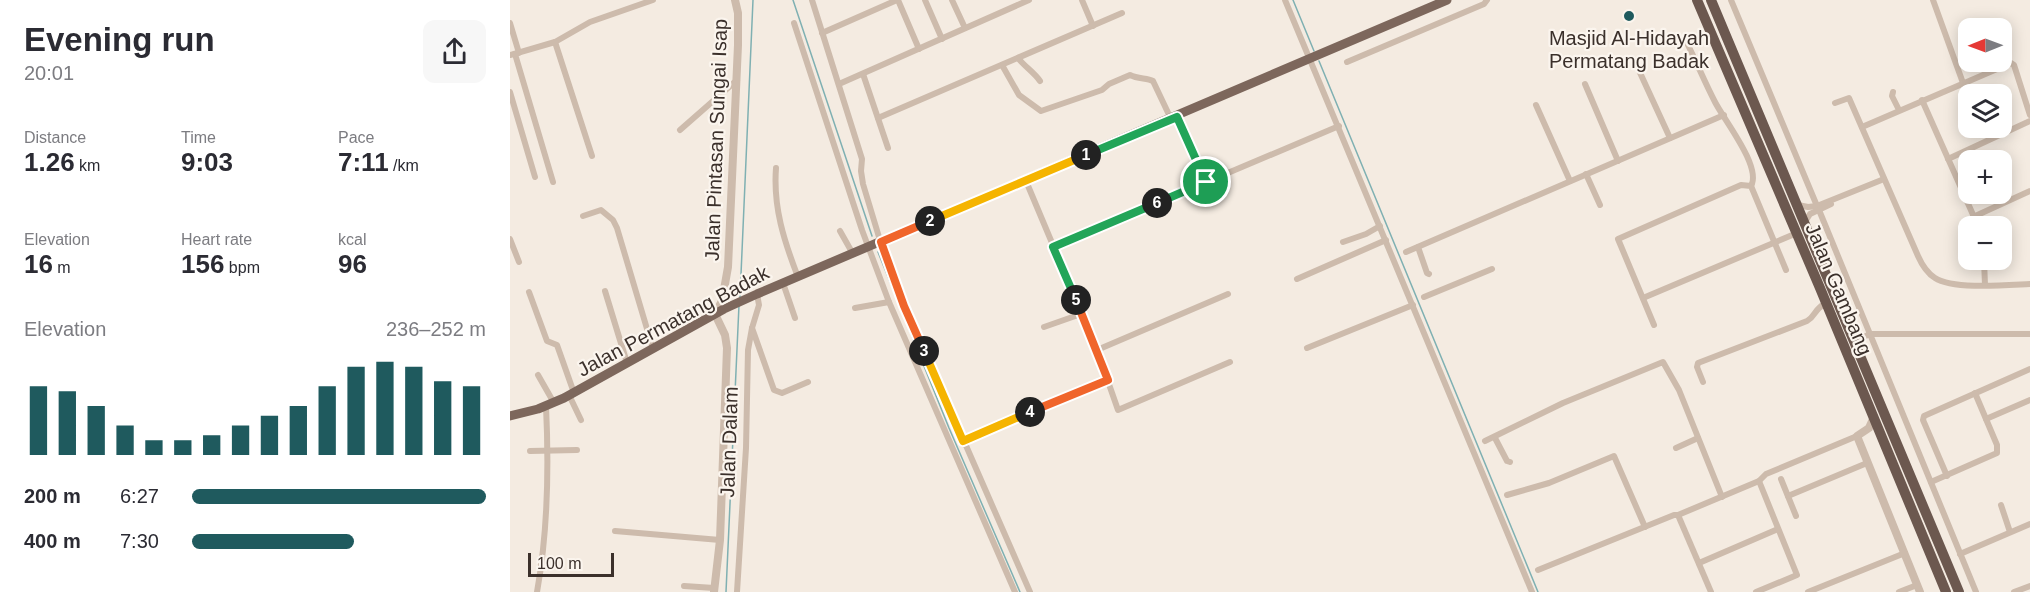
<!DOCTYPE html>
<meta charset="utf-8">
<style>
body{margin:0;font-family:Helvetica,sans-serif;background:#f7f7f7;color:#2b2b33;height:100vh;display:flex;flex-direction:column;font-size:22px;white-space:nowrap}
*{box-sizing:border-box;margin:0}
p{font-size:20px;color:#7c7c81}
.icon{flex:none;width:33px;height:33px;fill:none;stroke:currentColor;stroke-width:2;stroke-linecap:round;stroke-linejoin:round}
.map{position:relative;flex:1;overflow:hidden}
.sheet{display:flex;flex-direction:column;background:#fff;width:510px}
.sheet>*{flex:none}
.needle{width:39px;rotate:269deg}
.tools{position:absolute;left:1448px;top:18px;display:grid;gap:12px}
.tools a{display:grid;place-items:center;width:54px;height:54px;border-radius:12px;background:#fff;box-shadow:0 3px 15px #0003;font-size:30px}
.scale{position:absolute;left:18px;bottom:15px;width:86px;box-sizing:border-box;padding-left:6px;border:3px solid #3b302b;border-top:0;font-size:16px;line-height:21px;white-space:nowrap;color:#3b302b;-webkit-text-stroke:4px #fbf5ee;paint-order:stroke}
.pin{position:absolute;display:grid;place-items:center;width:51px;height:51px;color:#fff;margin:-26px;border:3px solid #fff;border-radius:50%;box-shadow:0 2px 6px #0007}
.km{position:absolute;width:30px;height:30px;margin:-15px;border-radius:50%;background:#222;color:#fff;font-size:16px;line-height:30px;text-align:center}
.round{display:grid;place-items:center;flex:none;width:63px;height:63px;border-radius:12px;background:#f7f7f7}
.headline{display:flex;align-items:center;justify-content:space-between;height:102px;padding:0 24px}
h1{font-size:33px;font-weight:800;line-height:45px}
.stats{display:grid;grid-template-columns:repeat(3,1fr);gap:9px;height:102px;padding:6px 24px}
.stats div{display:grid;align-content:center}
.stats b{font-size:26px;font-weight:800}
.stats small{font-size:16px;font-weight:400}
.stats p{font-size:16px}
.chart{height:168px;padding:12px 24px}
.chart p{display:flex;justify-content:space-between}
.chart svg{width:100%;height:108px;margin-top:6px;stroke:#1f5a5e;stroke-width:6}
ul{padding:0 24px;list-style:none;font-size:20px}
li{display:grid;grid-template-columns:96px 72px 1fr;align-items:center;height:45px}
li i{height:15px;border-radius:8px;background:#1f5a5e}
main{display:flex;flex:1;min-height:0}
.map>svg:first-child{display:block}
.lines{fill:none;stroke-linecap:round;stroke-linejoin:round}
.stream{stroke:#7fb0b2;stroke-width:1.5}
.minor{stroke:#cdbbac;stroke-width:6}
.tertiary{stroke:#cdbbac;stroke-width:8}
.primary{stroke:#7d675c;stroke-width:9}
.trunk{stroke:#6c584f;stroke-width:10}
.split-1-casing{stroke:#fff;stroke-width:12}
.split-2-casing{stroke:#fff;stroke-width:12}
.split-3-casing{stroke:#fff;stroke-width:12}
.split-4-casing{stroke:#fff;stroke-width:12}
.split-5-casing{stroke:#fff;stroke-width:12}
.split-6-casing{stroke:#fff;stroke-width:12}
.split-7-casing{stroke:#fff;stroke-width:12}
.split-1{stroke:#22a559;stroke-width:8}
.split-2{stroke:#f5b400;stroke-width:8}
.split-3{stroke:#f0652b;stroke-width:8}
.split-4{stroke:#f5b400;stroke-width:8}
.split-5{stroke:#f0652b;stroke-width:8}
.split-6{stroke:#22a559;stroke-width:8}
.split-7{stroke:#22a559;stroke-width:8}
.poi-dot{fill:#1f5a5e;stroke:#fbf5ee;stroke-width:2}
.labels{text-anchor:middle;stroke-width:4.5;stroke-linejoin:round;paint-order:stroke}
.poi-label{font-size:20px;fill:#3b302b;stroke:#fbf5ee}
.street-label{font-size:20px;fill:#3b302b;stroke:#fbf5ee}
</style>
<main>
<section class="sheet">
<div class="headline"><div><h1>Evening run</h1><p>20:01</p></div><a class="round"><svg class="icon" aria-label="share" viewBox="0 0 24 24"><path d="M12 15V3M7 8l5-5 5 5M5 13v7h14v-7"/></svg></a></div>
<div class="stats">
<div><p>Distance</p><b>1.26<small> km</small></b></div>
<div><p>Time</p><b>9:03</b></div>
<div><p>Pace</p><b>7:11<small> /km</small></b></div>
</div>
<div class="stats">
<div><p>Elevation</p><b>16<small> m</small></b></div>
<div><p>Heart rate</p><b>156<small> bpm</small></b></div>
<div><p>kcal</p><b>96</b></div>
</div>
<div class="chart"><p><span>Elevation</span>236–252 m</p>
<svg viewBox="0 0 160 44" preserveAspectRatio="none"><path d="M5 44V16M15 44V18M25 44V24M35 44V32M45 44V38M55 44V38M65 44V36M75 44V32M85 44V28M95 44V24M105 44V16M115 44V8M125 44V6M135 44V8M145 44V14M155 44V16"/></svg>
</div>
<ul>
<li><b>200 m</b>6:27<i style="width:100%"></i></li>
<li><b>400 m</b>7:30<i style="width:55%"></i></li>
</ul>
</section>
<div class="map">
<svg width="1520" height="592" viewBox="0 0 1520 592">
<rect width="100%" height="100%" fill="#f4ebe1"/>
<g class="lines">
<g class="stream">
<path d="M283,0l79,236"/>
<path d="M783,0l21,51"/>
<path d="M809,61l219,531"/>
<path d="M368,252l71,176 71,164"/>
<path d="M230,297l13,-297"/>
<path d="M216,592l13,-287"/>
</g>
<g class="minor">
<path d="M302,0l50,159 -1,12 2,13 19,63 23,59 125,286"/>
<path d="M388,0l21,49"/>
<path d="M415,0l17,39"/>
<path d="M442,0l13,28"/>
<path d="M572,0l11,26"/>
<path d="M775,0l247,592"/>
<path d="M1221,0l86,206"/>
<path d="M1423,0l30,83"/>
<path d="M0,23l9,30"/>
<path d="M284,23l68,207 27,72 126,290"/>
<path d="M312,33l75,-33"/>
<path d="M45,42l37,114"/>
<path d="M1177,43c10,20 18,40 28,59 9,18 47,65 36,84"/>
<path d="M5,54l38,128"/>
<path d="M0,55l45,-13 35,-20 63,-22"/>
<path d="M508,58c7,9 16,14 22,23"/>
<path d="M837,62l137,-58 3,-4"/>
<path d="M1126,64l34,74"/>
<path d="M492,65l17,30 22,16 61,-21 7,-6 21,-9c8,4 17,3 23,6l18,38"/>
<path d="M353,74l25,74"/>
<path d="M329,84l190,-84"/>
<path d="M1075,84l33,77"/>
<path d="M0,92l25,85"/>
<path d="M1383,92l-1,4 7,14"/>
<path d="M1412,100l56,126"/>
<path d="M1325,103l14,-5 69,158c4,9 9,17 17,22 18,12 73,7 95,6"/>
<path d="M1026,105l34,76"/>
<path d="M667,116l29,66"/>
<path d="M368,118l244,-105"/>
<path d="M1352,127l149,-64 3,2 16,50"/>
<path d="M170,130l57,-50"/>
<path d="M1438,159l82,-38"/>
<path d="M266,168c-3,39 8,73 22,109"/>
<path d="M1076,174l14,31"/>
<path d="M516,181l71,169 21,60 112,-48"/>
<path d="M1288,205l10,2 9,-1 67,-27"/>
<path d="M1309,210l157,382"/>
<path d="M73,216l18,-6 12,10 4,8 36,121"/>
<path d="M1463,217l57,-26"/>
<path d="M1295,222l5,-8 21,-10"/>
<path d="M330,231l13,23"/>
<path d="M0,239l9,23"/>
<path d="M833,242l23,-8 14,-8"/>
<path d="M543,247l286,-121"/>
<path d="M908,247l9,26 2,1"/>
<path d="M896,252l318,-137"/>
<path d="M1474,260l1,25"/>
<path d="M787,279l89,-39"/>
<path d="M273,283l12,35"/>
<path d="M95,291l22,72"/>
<path d="M19,292l18,49 10,4 17,48"/>
<path d="M914,297l68,-28"/>
<path d="M1133,298l154,-65"/>
<path d="M345,308l34,-6"/>
<path d="M1144,325l-36,-86 123,-54 10,1 35,84"/>
<path d="M534,327l37,-13"/>
<path d="M242,328l22,62 8,3 26,-11"/>
<path d="M1344,340l17,-6h159"/>
<path d="M797,348l106,-43"/>
<path d="M587,350l131,-56"/>
<path d="M28,375l16,28"/>
<path d="M1193,382l-6,-15 1,-4 109,-42c9,-5 6,-11 19,-18"/>
<path d="M59,395l12,25"/>
<path d="M1476,419l44,-19"/>
<path d="M985,438l12,23 3,1"/>
<path d="M453,441l145,-61"/>
<path d="M975,441l78,-38 100,-41 16,28 43,107"/>
<path d="M1166,448l22,-10"/>
<path d="M20,451l47,-1"/>
<path d="M1437,476l-24,-56 1,-4 106,-47"/>
<path d="M1271,479l15,37"/>
<path d="M1421,482l66,-29v-8l-22,-52"/>
<path d="M997,495l42,-12 65,-27 31,71"/>
<path d="M1278,496l79,-33"/>
<path d="M1491,505l9,27"/>
<path d="M1168,515l33,77"/>
<path d="M105,531l105,9"/>
<path d="M1450,554l70,-30"/>
<path d="M1189,563l79,-34"/>
<path d="M1028,570l136,-55h4l81,-34 7,-7 91,-38"/>
<path d="M174,586l30,2"/>
<path d="M27,592c11,-61 12,-124 9,-186"/>
<path d="M227,592l9,-144 2,-98 4,-22 7,-23 -2,-11"/>
<path d="M1246,592l41,-17 -38,-94"/>
<path d="M1298,592l97,-39"/>
<path d="M1389,592l18,-7"/>
<path d="M1504,592l16,-6"/>
</g>
<g class="tertiary">
<path d="M1364,417l-5,11 -12,8 63,156"/>
<path d="M204,592l6,-52 7,-192 -2,-13 -10,-21 7,-13 6,-34 10,-222v-32l-3,-13"/>
</g>
<path class="primary" d="M0,416l28,-7 26,-11 160,-89 33,-15 690,-294"/>
<g class="trunk">
<path d="M1187,0l123,288 126,304"/>
<path d="M1201,0l248,592"/>
</g>
</g>
<g class="lines">
<defs>
<path id="split-1" d="M576,155l91,-38 29,65"/>
<path id="split-2" d="M420,221l156,-66"/>
<path id="split-3" d="M414,351l-20,-45 -23,-64 49,-21"/>
<path id="split-4" d="M414,351l39,90 67,-29"/>
<path id="split-5" d="M520,412l78,-32 -32,-80"/>
<path id="split-6" d="M566,300l-23,-53 104,-44"/>
<path id="split-7" d="M647,203l49,-21"/>
</defs>
<use href="#split-1" class="split-1-casing"/>
<use href="#split-2" class="split-2-casing"/>
<use href="#split-3" class="split-3-casing"/>
<use href="#split-4" class="split-4-casing"/>
<use href="#split-5" class="split-5-casing"/>
<use href="#split-6" class="split-6-casing"/>
<use href="#split-7" class="split-7-casing"/>
<use href="#split-1" class="split-1"/>
<use href="#split-2" class="split-2"/>
<use href="#split-3" class="split-3"/>
<use href="#split-4" class="split-4"/>
<use href="#split-5" class="split-5"/>
<use href="#split-6" class="split-6"/>
<use href="#split-7" class="split-7"/>
</g>
<circle class="poi-dot" cx="1119" cy="16" r="6"/>
<g class="labels">
<g class="poi-label">
<text x="1119" y="45">Masjid Al-Hidayah<tspan x="1119" dy="23">Permatang Badak</tspan></text>
</g>
<g class="street-label">
<text transform="translate(206 140) rotate(-88)" y="7">Jalan Pintasan Sungai Isap</text>
<text transform="translate(1329 289) rotate(67)" y="7">Jalan Gambang</text>
<text transform="translate(163 321) rotate(-28)" y="7">Jalan Permatang Badak</text>
<text transform="translate(219 442) rotate(-88)" y="7">Jalan Dalam</text>
</g>
</g>
</svg>
<div class="tools">
<a><svg class="needle" viewBox="-14 -14 28 28"><path d="M0-13l5 13h-10z" fill="#e53935"/><path d="M0 13l5-13h-10z" fill="#7c7c81"/></svg></a>
<a><svg class="icon" aria-label="layers" viewBox="0 0 24 24"><path d="M12 4l9 5-9 5-9-5zM3 14l9 5 9-5"/></svg></a>
<a>+</a>
<a>−</a>
</div>
<div class="scale">100 m</div>
<div class="pin" style="left:696px;top:182px;background:#1e9e55"><svg class="icon" aria-label="arrive" viewBox="0 0 24 24"><path d="M6 21V4h12l-3 4 3 4H6"/></svg></div>
<b class="km" style="left:576px;top:155px">1</b>
<b class="km" style="left:420px;top:221px">2</b>
<b class="km" style="left:414px;top:351px">3</b>
<b class="km" style="left:520px;top:412px">4</b>
<b class="km" style="left:566px;top:300px">5</b>
<b class="km" style="left:647px;top:203px">6</b>
</div>
</main>
